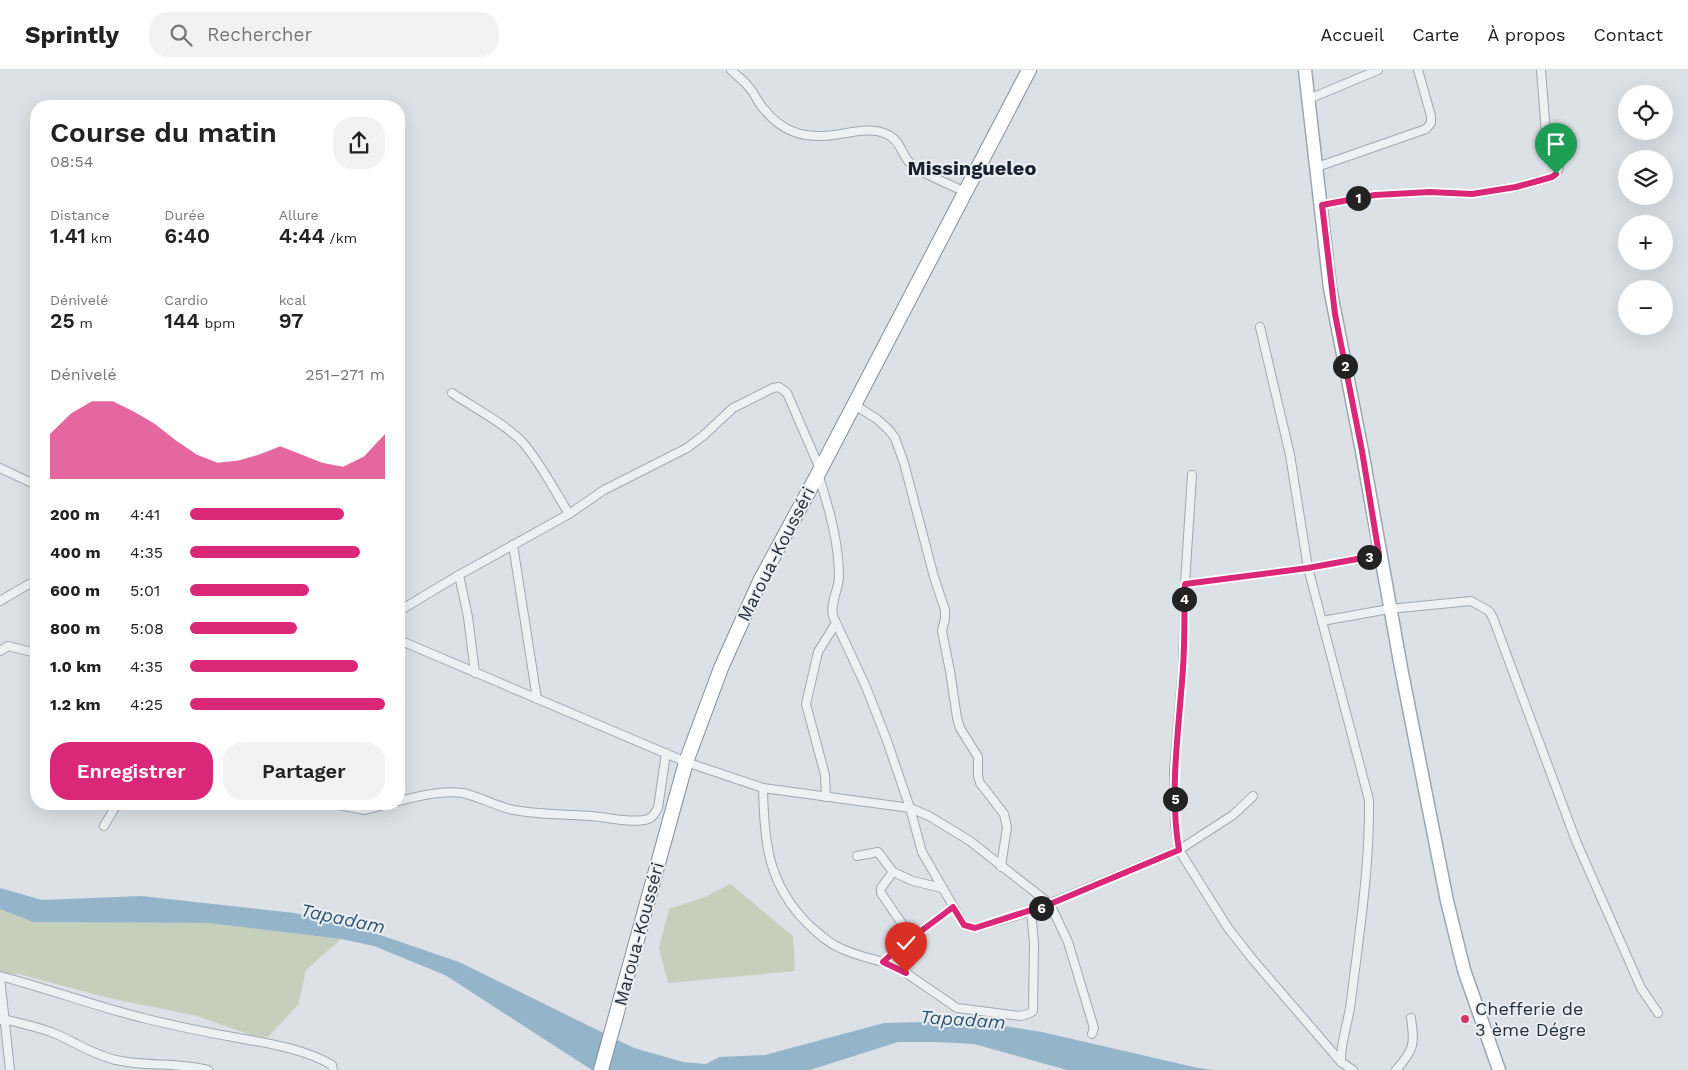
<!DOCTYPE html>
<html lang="fr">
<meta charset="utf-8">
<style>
body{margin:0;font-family:"Work Sans",sans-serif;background:#f2f2f2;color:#222;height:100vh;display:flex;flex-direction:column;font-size:19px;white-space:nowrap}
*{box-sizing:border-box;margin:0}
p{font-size:16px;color:#767676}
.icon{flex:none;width:28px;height:28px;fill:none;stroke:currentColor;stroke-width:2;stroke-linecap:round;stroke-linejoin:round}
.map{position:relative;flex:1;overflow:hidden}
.drawer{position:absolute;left:30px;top:30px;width:375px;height:710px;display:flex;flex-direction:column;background:#fff;border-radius:20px;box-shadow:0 5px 20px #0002}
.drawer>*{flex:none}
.fabs{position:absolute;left:1618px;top:15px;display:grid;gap:10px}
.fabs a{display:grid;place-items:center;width:55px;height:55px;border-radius:50%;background:#fff;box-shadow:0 5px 20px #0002;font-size:25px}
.pin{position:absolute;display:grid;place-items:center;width:42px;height:42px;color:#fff;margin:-51px -21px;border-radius:50% 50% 50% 0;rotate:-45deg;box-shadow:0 0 5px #0007}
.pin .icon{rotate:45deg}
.km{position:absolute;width:25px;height:25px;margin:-12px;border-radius:50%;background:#222;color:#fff;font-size:14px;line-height:25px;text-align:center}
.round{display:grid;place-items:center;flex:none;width:52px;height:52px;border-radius:20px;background:#f2f2f2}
.summary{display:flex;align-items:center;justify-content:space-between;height:85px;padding:0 20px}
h1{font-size:28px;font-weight:600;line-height:38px}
.figures{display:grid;grid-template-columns:repeat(3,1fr);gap:8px;height:85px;padding:5px 20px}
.figures div{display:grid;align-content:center}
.figures b{font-size:21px;font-weight:600}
.figures small{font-size:14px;font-weight:400}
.figures p{font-size:14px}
.chart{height:140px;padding:10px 20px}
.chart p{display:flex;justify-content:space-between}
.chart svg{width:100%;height:90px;margin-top:5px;fill:#db2777;opacity:.7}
.button{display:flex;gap:10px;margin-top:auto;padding:10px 20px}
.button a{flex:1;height:58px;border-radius:20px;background:#db2777;color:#fff;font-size:20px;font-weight:600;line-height:58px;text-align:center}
.button a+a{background:#f2f2f2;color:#222}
ul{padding:0 20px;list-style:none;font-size:16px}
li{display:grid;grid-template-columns:80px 60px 1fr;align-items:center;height:38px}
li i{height:12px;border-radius:6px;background:#db2777}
header{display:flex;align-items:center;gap:30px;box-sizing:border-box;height:70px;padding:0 25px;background:#fff;border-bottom:1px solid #e0e0e0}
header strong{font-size:24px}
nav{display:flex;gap:28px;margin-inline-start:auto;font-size:18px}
.search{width:350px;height:45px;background:#f2f2f2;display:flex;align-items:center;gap:12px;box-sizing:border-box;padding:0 18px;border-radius:20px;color:#767676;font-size:19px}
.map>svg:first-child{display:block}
.green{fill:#c4d0bb}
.water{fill:#93b4c9}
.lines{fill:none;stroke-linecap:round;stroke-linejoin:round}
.street-casing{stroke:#a0a8b0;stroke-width:10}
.primary-casing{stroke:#9aa7b2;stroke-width:15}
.highway-casing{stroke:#82909d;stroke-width:16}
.street{stroke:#edf1f4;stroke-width:8}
.primary{stroke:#fff;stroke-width:12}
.highway{stroke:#fff;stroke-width:14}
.route-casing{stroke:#fff;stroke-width:10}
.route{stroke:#db2777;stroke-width:6}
.poi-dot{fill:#d33864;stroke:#eaeff4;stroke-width:2}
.labels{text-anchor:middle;stroke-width:4;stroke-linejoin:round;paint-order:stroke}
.street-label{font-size:18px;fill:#24303d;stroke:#eaeff4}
.poi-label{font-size:18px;fill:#24303d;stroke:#eaeff4;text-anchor:start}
.water-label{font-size:19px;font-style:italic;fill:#2d5572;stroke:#eaeff4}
.quarter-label{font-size:20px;font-weight:bold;fill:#17212d;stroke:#eaeff4}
</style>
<header>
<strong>Sprintly</strong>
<div class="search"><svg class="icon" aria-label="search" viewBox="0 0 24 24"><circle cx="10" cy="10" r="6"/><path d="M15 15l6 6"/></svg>Rechercher</div>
<nav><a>Accueil</a><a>Carte</a><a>À propos</a><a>Contact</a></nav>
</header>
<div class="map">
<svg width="1688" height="1000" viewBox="0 0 1688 1000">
<rect width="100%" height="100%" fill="#dbe1e6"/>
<g class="green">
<path d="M730,814l63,52 2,35 -127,12 -9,-35 10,-39 36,-12z"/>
<path d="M0,839l33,13 175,1 133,16 -35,31 -8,35 -31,33 -16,-3 -54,-19 -88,-18 -90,-24h-19z"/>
</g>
<path class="water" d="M0,818l42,12 99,-4 153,17 60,13 105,36 175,86 49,14 23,2 13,-7 46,-2 119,-32 88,-2 70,11 156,36 16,2h-147l-93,-26 -38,-2h-38l-88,28h-218l-147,-95 -71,-29 -33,-7 -133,-16 -175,-1 -33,-13z"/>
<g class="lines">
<defs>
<g id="street">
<path d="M731,0c5,5 12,10 17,16 6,6 9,15 15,22 19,24 41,31 71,27 15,-2 36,-8 50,-2 19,7 16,23 29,33 15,10 36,18 52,26"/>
<path d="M1309,29l69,-29"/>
<path d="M1317,97l109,-38 5,-6v-7l-13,-46"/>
<path d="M1321,135l54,-10 55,-3 42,2 44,-7 36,-10 4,-3 3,-6 -13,-35 -5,-63"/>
<path d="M1260,257l30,128 18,113 61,232c1,67 -10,135 -18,201 -2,20 -11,41 -10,61"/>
<path d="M452,323c21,14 57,33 73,52 17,21 30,46 44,69"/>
<path d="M853,334l24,15 12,11 6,8 9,25 30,114 11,33v9l-3,12 8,40 7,47 3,10 18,29v19l2,7 24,31 3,13 -6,40"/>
<path d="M0,398l36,17"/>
<path d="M818,404c11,34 21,68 21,104 -1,12 -9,26 -6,38l33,71 20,51 24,70 12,44 42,73 11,3 56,-17 148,-61 54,-35 20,-19"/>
<path d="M1192,405l-7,109 -2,83 -9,103 1,54 4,26 49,78 26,33 87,101 12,8"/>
<path d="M513,475l24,154"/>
<path d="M459,505l9,42 7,56"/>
<path d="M1185,514l123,-16 71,-13"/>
<path d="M0,531l36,-21"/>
<path d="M399,541l60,-36 110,-61 35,-24 83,-42 17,-13 29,-27 40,-20 6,-1 8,6 33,76"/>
<path d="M1322,551l67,-12 82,-8 18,10 4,7 83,223 65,147 17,25"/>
<path d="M399,570l287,122 77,26 147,20 19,8 41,25 80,63 18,38 26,86 -2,6"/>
<path d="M0,581l8,-5 28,7"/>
<path d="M763,718c1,55 5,97 46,137 10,9 19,18 31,23 14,7 29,10 43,14"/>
<path d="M826,727l-1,-22 -19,-71 12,-52 18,-29"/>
<path d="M399,731c20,-5 43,-11 64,-8 18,4 34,14 51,17 26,5 52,4 77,6 15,1 43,8 57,3 6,-2 7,-7 10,-11l8,-55"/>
<path d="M334,734l31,6 23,-6"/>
<path d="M104,756l13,-22"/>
<path d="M857,786l21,-4 15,20 20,9 29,7"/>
<path d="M893,802l-12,16v5l30,44"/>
<path d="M953,837c-24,19 -48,34 -70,55l23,11 51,35 63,8 8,-2 5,-3 1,-68 -3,-32"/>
<path d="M0,906c50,13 97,31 147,43 29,7 57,13 86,18 33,6 70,11 99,28l1,5"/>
<path d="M0,907l10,93"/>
<path d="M0,950l4,-1c17,5 35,8 52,15 20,9 38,21 60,26 30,7 62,2 92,10"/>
<path d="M1396,1000c18,-20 19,-26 15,-52"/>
</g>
<path id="primary" d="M1305,0l25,218 32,163 40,222 45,228 17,69 35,100"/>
<path id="highway" d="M601,1000l85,-308 35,-94 39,-87 58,-107 211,-404"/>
</defs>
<use href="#street" class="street-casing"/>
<use href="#primary" class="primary-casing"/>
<use href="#highway" class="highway-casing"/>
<use href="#street" class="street"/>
<use href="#primary" class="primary"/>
<use href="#highway" class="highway"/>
</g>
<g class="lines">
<defs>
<path id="route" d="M906,903l-23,-11c22,-21 46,-36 70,-55l11,18 11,3 75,-24 129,-54c-10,-60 0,-121 4,-182 2,-28 1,-56 2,-84l123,-16 71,-13 -17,-104 -27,-137 -13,-109 53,-10 55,-3 42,2 44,-7 36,-10 4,-3"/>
</defs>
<use href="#route" class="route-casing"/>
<use href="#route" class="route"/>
</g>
<circle class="poi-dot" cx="1465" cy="949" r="5"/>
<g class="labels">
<g class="street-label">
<text transform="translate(776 484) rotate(-63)" y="6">Maroua-Kousséri</text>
<text transform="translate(639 864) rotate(-75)" y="6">Maroua-Kousséri</text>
</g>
<g class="poi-label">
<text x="1475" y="945">Chefferie de<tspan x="1475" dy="21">3 ème Dégre</tspan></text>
</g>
<g class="water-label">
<text transform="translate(343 848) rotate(12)" y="7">Tapadam</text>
<text transform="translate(963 949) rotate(4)" y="7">Tapadam</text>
</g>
<g class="quarter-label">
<text x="972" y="105">Missingueleo</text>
</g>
</g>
</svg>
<div class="fabs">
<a><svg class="icon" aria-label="locate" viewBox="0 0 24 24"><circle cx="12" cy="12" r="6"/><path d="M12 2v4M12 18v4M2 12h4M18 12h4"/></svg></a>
<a><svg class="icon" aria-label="layers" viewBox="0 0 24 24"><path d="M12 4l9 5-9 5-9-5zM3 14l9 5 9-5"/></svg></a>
<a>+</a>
<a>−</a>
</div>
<div class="pin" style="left:1556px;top:104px;background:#1e9e55"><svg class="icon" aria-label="arrive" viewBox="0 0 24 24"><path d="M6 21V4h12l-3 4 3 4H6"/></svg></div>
<div class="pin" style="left:906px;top:903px;background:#d93025"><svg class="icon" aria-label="check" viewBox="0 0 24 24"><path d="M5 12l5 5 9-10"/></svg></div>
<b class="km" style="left:1358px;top:128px">1</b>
<b class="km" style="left:1345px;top:296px">2</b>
<b class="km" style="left:1369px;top:487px">3</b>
<b class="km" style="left:1184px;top:529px">4</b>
<b class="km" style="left:1175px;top:729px">5</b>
<b class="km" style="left:1041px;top:838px">6</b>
<section class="drawer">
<div class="summary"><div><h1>Course du matin</h1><p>08:54</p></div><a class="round"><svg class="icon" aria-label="share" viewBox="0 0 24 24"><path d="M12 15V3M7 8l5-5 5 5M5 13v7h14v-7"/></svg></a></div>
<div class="figures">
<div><p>Distance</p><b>1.41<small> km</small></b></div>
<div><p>Durée</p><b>6:40</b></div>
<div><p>Allure</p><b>4:44<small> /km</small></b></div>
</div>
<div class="figures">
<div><p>Dénivelé</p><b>25<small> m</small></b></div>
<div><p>Cardio</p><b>144<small> bpm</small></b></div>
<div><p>kcal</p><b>97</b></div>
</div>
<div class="chart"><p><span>Dénivelé</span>251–271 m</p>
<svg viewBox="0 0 160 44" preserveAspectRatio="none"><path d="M0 44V22L10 12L20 6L30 6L40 11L50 17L60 25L70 32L80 36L90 35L100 32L110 28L120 32L130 36L140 38L150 33L160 22V44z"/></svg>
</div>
<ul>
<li><b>200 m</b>4:41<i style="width:79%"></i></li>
<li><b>400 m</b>4:35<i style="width:87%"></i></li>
<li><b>600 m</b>5:01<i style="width:61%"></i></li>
<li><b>800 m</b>5:08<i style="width:55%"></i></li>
<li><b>1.0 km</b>4:35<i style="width:86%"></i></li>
<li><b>1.2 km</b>4:25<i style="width:100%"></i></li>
</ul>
<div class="button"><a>Enregistrer</a><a>Partager</a></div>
</section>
</div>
